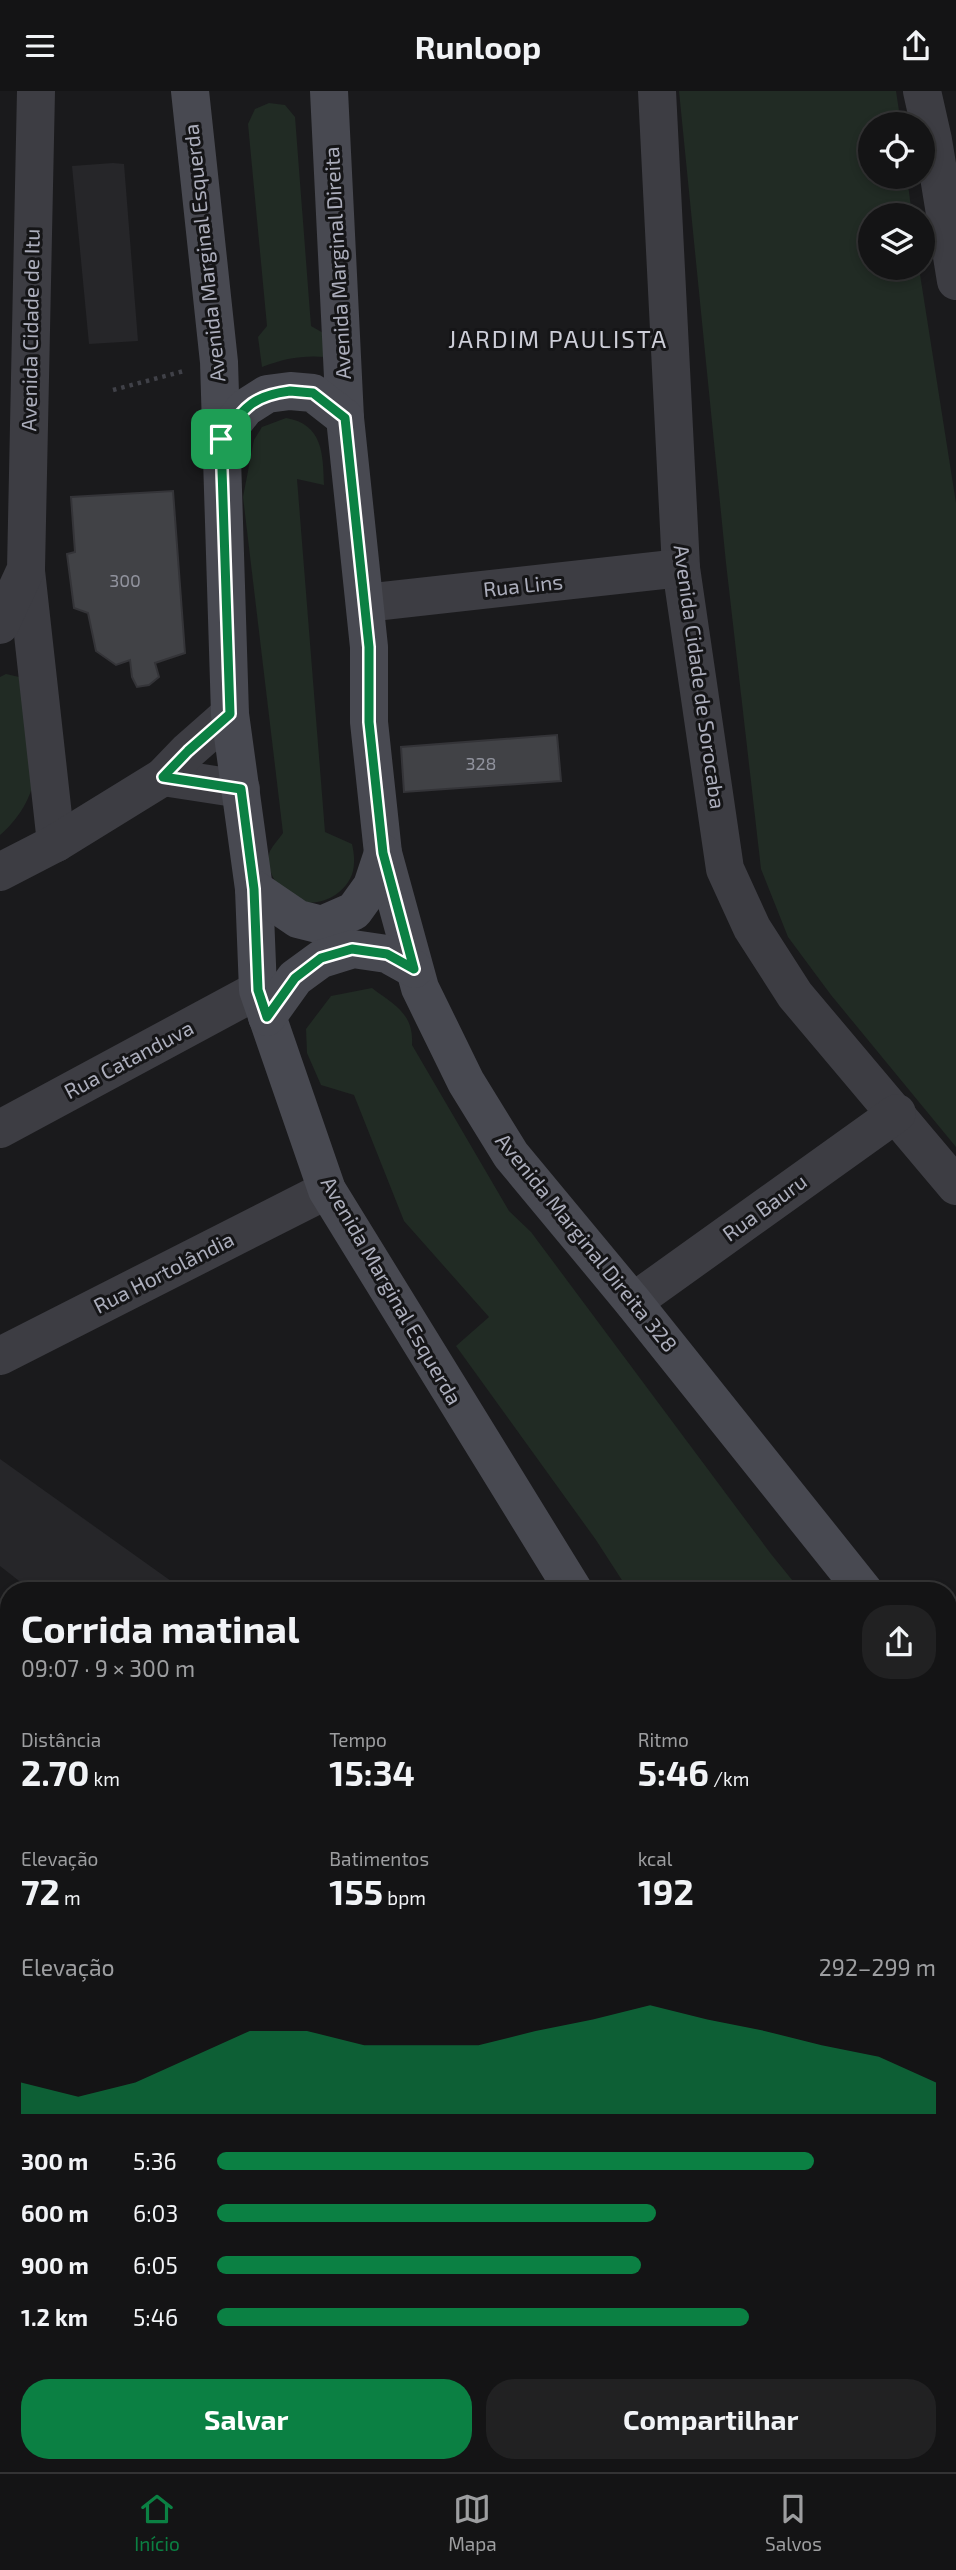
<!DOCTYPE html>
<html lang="pt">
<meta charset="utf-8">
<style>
body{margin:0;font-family:"Exo 2",sans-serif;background:#212122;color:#f1f3f6;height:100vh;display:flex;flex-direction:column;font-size:26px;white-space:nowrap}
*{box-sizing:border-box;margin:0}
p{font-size:23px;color:#9d9ea0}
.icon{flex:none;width:38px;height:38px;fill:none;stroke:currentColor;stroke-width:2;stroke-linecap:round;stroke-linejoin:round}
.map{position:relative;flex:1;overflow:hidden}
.sheet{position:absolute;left:0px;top:1491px;width:957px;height:891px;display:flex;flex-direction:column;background:#141415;border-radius:28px 28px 0 0;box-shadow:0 4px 10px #0003,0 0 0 2px #333334}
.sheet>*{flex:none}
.buttons{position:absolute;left:858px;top:21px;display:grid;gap:14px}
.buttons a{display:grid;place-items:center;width:77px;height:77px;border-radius:50%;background:#141415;box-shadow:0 4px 10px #0003,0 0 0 2px #333334;font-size:35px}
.pin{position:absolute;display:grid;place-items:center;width:60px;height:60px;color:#fff;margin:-30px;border-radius:14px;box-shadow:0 4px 10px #0006}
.round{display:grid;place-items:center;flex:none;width:74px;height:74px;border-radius:28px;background:#212122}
.overview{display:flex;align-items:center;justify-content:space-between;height:119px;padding:0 21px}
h1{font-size:38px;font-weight:700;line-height:52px}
.stats{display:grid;grid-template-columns:repeat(3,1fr);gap:10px;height:119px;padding:7px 21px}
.stats div{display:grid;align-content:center}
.stats b{font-size:35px;font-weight:700}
.stats small{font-size:19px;font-weight:400}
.stats p{font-size:19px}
.chart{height:196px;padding:14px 21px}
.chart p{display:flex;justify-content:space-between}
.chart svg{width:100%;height:126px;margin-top:7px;fill:#0b8043;opacity:.7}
.button{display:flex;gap:14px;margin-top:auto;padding:14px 21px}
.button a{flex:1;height:80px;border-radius:28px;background:#0b8043;color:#fff;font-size:28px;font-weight:700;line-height:80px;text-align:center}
.button a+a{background:#212122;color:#f1f3f6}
ul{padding:0 21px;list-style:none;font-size:23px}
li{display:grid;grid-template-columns:112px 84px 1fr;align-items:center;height:52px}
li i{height:18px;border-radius:9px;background:#0b8043}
header{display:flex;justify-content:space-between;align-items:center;height:91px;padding:0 21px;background:#141415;font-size:32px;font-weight:700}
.menu{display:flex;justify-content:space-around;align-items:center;height:98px;border-top:2px solid #333334;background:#141415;font-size:19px;color:#9d9ea0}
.menu a{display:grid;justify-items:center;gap:4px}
.menu .current{color:#0b8043}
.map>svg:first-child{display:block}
.built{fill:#262629}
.green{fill:#212b24}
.building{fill:#414246;stroke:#343438;stroke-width:2}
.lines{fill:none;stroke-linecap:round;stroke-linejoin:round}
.path{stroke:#404148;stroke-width:4.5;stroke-dasharray:3.5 5;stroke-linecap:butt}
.street{stroke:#3d3d43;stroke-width:38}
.secondary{stroke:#484951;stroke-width:38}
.route-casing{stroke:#fff;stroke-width:14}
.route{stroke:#0b8043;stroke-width:9}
.labels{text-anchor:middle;stroke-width:6;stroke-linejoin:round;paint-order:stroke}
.number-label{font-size:18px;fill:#91939e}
.street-label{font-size:21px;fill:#acaebc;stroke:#151517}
.quarter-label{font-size:24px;letter-spacing:2px;fill:#cdced8;stroke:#151517}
</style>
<header><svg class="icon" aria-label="menu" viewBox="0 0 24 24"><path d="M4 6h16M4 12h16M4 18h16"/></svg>Runloop<svg class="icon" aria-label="share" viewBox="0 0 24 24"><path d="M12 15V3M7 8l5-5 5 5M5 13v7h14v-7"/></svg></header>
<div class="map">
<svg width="956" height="2381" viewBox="0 0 956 2381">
<rect width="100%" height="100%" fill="#1a1a1c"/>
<g class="built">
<path d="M113,72l11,1 14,177 -49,3 -17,-178z"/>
<path d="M0,1368l185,132h-153l-32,-25z"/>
<path d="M956,1958v41l-7,-11 -1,-24z"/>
<path d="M665,2373h241l6,8h-238z"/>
</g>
<g class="green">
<path d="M679,0h217l5,33h-31v53h37l5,38h-42v53h49l37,235v644l-125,-152 -43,-58 -27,-68 -35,-306z"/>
<path d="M269,12l16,2 10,12 16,209 14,8 2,23c-24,-2 -42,1 -65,10l-4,-30 9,-11 -19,-202 7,-15z"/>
<path d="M286,327c37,6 37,36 38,67l-27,-6 28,353 27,12c2,9 3,18 1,27 -6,23 -34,38 -57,29 -16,-7 -33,-31 -26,-49 3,-6 9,-12 13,-18l-40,-336 11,-57 8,-13z"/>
<path d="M6,583l13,3c4,29 14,69 15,97 0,22 -18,48 -34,61v-158z"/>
<path d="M372,897c22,17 42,25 40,57l97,166 22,21 240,322 30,37h-172l-33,-51 -140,-194 33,-29 -85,-96 -50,-126 -33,-10 -14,-32 -1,-24 25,-33z"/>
<path d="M948,1679l8,9v259l-7,6z"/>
<path d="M433,2373h66l-8,8h-50z"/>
</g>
<g class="building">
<path d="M173,400l12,162 -30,10 4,14 -10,8 -12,2 -5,-10 -2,-17 -14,5 -20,-14 -8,-38 -14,-5 -7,-54 8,-2 -4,-55z"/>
<path d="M557,644l4,46 -157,11 -3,-45z"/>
</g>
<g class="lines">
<g class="path">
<path d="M113,299l71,-19"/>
<path d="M948,2150l8,-3"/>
<path d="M117,2381l7,-8"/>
</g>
<g class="street">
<path d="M657,0l24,477 44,301 27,59 43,67 161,191"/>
<path d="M922,0l11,49 23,141"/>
<path d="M26,480l30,272"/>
<path d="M365,512l316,-35"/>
<path d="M0,534l26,-56 10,-478"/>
<path d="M163,686l78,12"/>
<path d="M0,781l56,-29 107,-66 25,-26 42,-37"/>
<path d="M0,1038l258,-139"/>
<path d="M633,1211l264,-189"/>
<path d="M0,1265l327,-166"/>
<path d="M0,1855l9,1"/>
<path d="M945,2373l5,8"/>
</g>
<g class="secondary">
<path d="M190,0l29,271 11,352 24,175 4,101 69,200 247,401"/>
<path d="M329,0l16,327 24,229v75l14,131 37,135 46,94 45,73 122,147 231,289"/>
<path d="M221,348l24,-31 22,-14 23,-3 23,2 32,25"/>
<path d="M254,798l44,30 24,6 32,-14 18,-25 11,-33"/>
<path d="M267,926l28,-39 26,-19 32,-10 34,5 27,15"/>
<path d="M948,1606l8,9"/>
<path d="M948,2021l8,11"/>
</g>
</g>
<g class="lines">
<defs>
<path id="route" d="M290,300l23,2 32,25 24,229v75l14,131 31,116 -27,-15 -35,-5 -31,9 -26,20 -28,39 -9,-27 -4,-101 -13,-100 -78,-12 25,-26 42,-37 -9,-275c23,-30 29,-43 69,-48z"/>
</defs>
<use href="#route" class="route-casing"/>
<use href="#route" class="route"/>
</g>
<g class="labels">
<g class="number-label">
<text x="125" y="496">300</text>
<text x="481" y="679">328</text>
</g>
<g class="street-label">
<text transform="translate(205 162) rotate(-96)" y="7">Avenida Marginal Esquerda</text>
<text transform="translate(338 172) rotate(-93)" y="7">Avenida Marginal Direita</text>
<text transform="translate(31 239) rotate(-89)" y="7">Avenida Cidade de Itu</text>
<text transform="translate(523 495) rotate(-6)" y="7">Rua Lins</text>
<text transform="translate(699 586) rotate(82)" y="7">Avenida Cidade de Sorocaba</text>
<text transform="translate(129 969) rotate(-28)" y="7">Rua Catanduva</text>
<text transform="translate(765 1117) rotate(-36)" y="7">Rua Bauru</text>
<text transform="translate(586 1152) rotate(51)" y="7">Avenida Marginal Direita 328</text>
<text transform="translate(164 1182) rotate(-27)" y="7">Rua Hortolândia</text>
<text transform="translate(391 1200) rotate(60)" y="7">Avenida Marginal Esquerda</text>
</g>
<g class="quarter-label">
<text x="558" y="257">JARDIM PAULISTA</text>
</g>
</g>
</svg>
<div class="buttons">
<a><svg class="icon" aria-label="locate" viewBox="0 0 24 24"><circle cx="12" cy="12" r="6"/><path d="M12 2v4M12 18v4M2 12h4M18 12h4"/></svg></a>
<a><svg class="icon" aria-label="layers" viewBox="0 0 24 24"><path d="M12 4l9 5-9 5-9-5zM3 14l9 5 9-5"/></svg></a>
</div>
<div class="pin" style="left:221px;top:348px;background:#1e9e55"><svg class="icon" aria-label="arrive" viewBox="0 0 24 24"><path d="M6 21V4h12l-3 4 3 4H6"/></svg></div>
<section class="sheet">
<div class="overview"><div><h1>Corrida matinal</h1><p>09:07 · 9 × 300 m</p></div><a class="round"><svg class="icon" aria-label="share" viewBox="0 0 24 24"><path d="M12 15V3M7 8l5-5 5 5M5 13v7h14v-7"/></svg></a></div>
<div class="stats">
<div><p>Distância</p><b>2.70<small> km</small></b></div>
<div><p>Tempo</p><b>15:34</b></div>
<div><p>Ritmo</p><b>5:46<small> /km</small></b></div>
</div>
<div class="stats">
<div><p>Elevação</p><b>72<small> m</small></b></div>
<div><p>Batimentos</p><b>155<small> bpm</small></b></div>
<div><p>kcal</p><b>192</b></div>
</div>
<div class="chart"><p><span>Elevação</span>292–299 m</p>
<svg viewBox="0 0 160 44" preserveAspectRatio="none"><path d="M0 44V33L10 38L20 33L30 24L40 15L50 15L60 20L70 20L80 20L90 15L100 11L110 6L120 11L130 15L140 20L150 24L160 33V44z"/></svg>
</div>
<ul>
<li><b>300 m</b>5:36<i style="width:83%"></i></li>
<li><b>600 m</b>6:03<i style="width:61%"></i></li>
<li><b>900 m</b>6:05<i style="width:59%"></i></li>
<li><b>1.2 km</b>5:46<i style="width:74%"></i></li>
</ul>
<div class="button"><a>Salvar</a><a>Compartilhar</a></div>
</section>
</div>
<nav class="menu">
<a class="current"><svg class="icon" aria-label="home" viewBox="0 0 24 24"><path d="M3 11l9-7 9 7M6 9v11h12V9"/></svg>Início</a>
<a><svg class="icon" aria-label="map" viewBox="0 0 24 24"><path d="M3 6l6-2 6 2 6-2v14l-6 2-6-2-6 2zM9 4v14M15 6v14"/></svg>Mapa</a>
<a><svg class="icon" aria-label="saved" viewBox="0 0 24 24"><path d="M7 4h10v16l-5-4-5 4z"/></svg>Salvos</a>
</nav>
